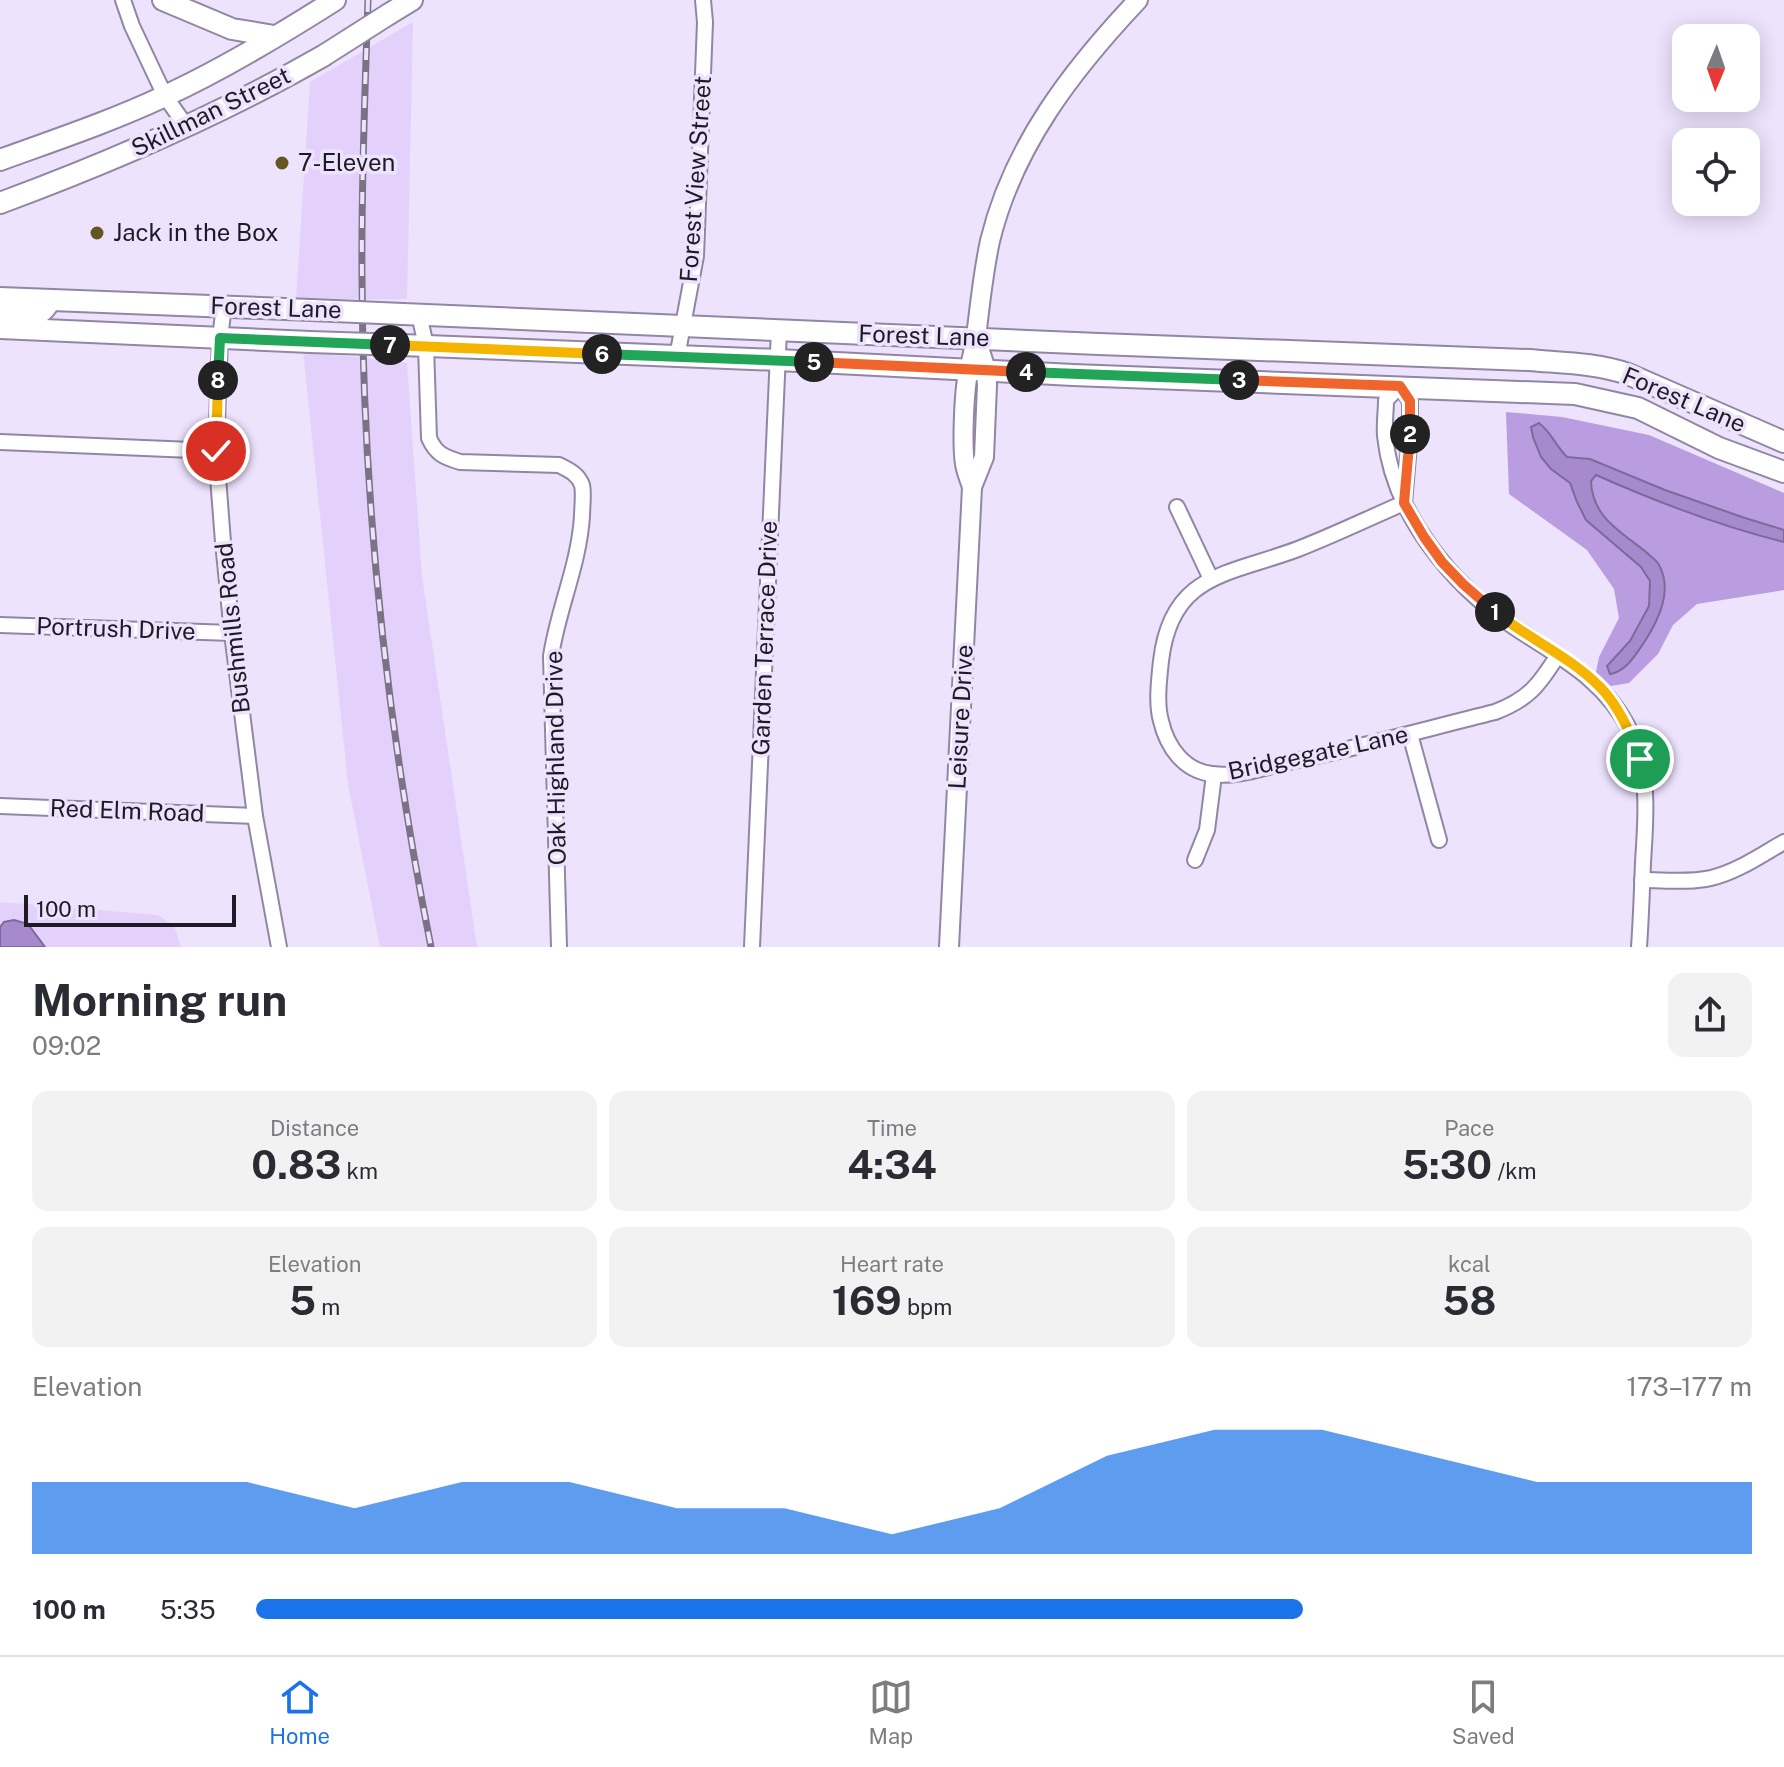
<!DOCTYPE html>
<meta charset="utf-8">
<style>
body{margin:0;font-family:"Public Sans",sans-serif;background:#f2f2f3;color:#2b2b33;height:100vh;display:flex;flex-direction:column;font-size:30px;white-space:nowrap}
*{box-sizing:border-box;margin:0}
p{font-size:26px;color:#7c7c81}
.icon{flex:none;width:44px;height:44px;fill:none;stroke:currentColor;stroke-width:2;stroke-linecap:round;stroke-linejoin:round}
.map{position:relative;height:947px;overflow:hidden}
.details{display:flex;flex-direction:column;background:#fff;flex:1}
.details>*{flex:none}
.needle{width:52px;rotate:182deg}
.buttons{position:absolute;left:1672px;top:24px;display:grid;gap:16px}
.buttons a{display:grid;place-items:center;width:88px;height:88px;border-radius:16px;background:#fff;box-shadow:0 4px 20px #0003;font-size:40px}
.scale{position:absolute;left:24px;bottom:20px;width:212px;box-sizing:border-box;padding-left:8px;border:4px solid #1f1b26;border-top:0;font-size:22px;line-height:28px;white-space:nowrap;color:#1f1b26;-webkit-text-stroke:6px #eee3fd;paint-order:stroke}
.pin{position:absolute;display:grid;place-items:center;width:68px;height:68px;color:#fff;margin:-34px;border:4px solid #fff;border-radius:50%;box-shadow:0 2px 8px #0007}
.km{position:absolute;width:40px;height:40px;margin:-20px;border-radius:50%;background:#222;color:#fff;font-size:22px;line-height:40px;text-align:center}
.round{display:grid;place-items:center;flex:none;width:84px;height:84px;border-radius:16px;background:#f2f2f3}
.head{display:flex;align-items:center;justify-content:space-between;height:136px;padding:0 32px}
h1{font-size:44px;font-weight:700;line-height:60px}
.figures{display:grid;grid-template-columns:repeat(3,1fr);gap:12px;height:136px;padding:8px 32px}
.figures div{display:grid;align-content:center;border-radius:16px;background:#f2f2f3;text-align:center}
.figures b{font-size:40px;font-weight:700}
.figures small{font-size:22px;font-weight:400}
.figures p{font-size:22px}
.chart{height:224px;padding:16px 32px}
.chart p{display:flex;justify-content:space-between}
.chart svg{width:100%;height:144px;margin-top:8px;fill:#1a73e8;opacity:.7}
ul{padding:0 32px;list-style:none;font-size:26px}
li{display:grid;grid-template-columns:128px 96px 1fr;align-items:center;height:60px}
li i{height:20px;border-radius:10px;background:#1a73e8}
.tabs{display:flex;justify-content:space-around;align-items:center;height:112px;border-top:2px solid #e1e1e2;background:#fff;font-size:22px;color:#7c7c81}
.tabs a{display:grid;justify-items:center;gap:4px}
.tabs .selected{color:#1a73e8}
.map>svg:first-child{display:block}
.green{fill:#e3d1fc}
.forest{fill:#ba9de1}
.water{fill:#a78acd;stroke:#7e699b;stroke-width:2}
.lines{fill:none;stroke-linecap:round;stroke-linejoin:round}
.minor-casing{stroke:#9286a4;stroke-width:18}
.tertiary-casing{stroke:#9286a4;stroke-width:22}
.secondary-casing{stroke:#9286a4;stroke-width:24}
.minor{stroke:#fff;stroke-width:14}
.tertiary{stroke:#fff;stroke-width:18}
.secondary{stroke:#fff;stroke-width:20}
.rail-casing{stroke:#7a7384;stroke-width:7}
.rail{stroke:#eee3fd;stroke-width:4;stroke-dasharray:12;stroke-linecap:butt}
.secondary-bridge-casing{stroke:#9286a4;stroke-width:24;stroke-linecap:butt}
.secondary-bridge{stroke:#fff;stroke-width:20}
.split-1-casing{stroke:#fff;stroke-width:16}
.split-2-casing{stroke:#fff;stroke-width:16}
.split-3-casing{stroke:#fff;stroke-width:16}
.split-4-casing{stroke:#fff;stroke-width:16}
.split-5-casing{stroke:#fff;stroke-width:16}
.split-6-casing{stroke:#fff;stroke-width:16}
.split-7-casing{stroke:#fff;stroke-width:16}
.split-8-casing{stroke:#fff;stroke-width:16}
.split-9-casing{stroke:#fff;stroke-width:16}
.split-1{stroke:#f5b400;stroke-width:10}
.split-2{stroke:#f0652b;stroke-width:10}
.split-3{stroke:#f0652b;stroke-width:10}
.split-4{stroke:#22a559;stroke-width:10}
.split-5{stroke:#f0652b;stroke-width:10}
.split-6{stroke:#22a559;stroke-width:10}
.split-7{stroke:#f5b400;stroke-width:10}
.split-8{stroke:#22a559;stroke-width:10}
.split-9{stroke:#f5b400;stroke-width:10}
.poi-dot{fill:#645623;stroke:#eee3fd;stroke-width:3}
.labels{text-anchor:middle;stroke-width:7;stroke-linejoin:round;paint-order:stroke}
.street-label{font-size:24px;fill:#1f1b26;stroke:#eee3fd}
.poi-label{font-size:24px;fill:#1f1b26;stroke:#eee3fd;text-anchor:start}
</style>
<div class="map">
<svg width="1784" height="947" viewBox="0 0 1784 947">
<rect width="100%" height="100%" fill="#eee3fd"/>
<g class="green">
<path d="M413,22l-6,277 -111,1 14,-218z"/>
<path d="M303,351l104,12 15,213 55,371h-97l-32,-163z"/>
<path d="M0,902l158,13 16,11 7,21h-166l-15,-7z"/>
</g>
<path class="forest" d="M1506,412l56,5 87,18 135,58v97l-87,14 -24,21 -15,29 -29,29 -18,3 -15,-14 3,-15 20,-39 -5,-29 -27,-39 -78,-56z"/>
<g class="water">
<path d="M1539,423c12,9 17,23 28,34l23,2 75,31 77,27 42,13v12c-65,-16 -127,-40 -188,-67l-5,6c1,36 29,50 55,71 4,4 11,8 13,13 14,25 0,54 -14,76 -9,13 -18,30 -35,33l-3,-8 23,-25 19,-35 1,-25 -9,-14 -55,-47 -9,-18 -7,-19 -19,-14 -10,-12 -8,-20 -2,-10z"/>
<path d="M14,920l14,4 17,23h-45v-20l4,-5z"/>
</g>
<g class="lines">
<defs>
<g id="minor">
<path d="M123,0l9,26 33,70 21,30"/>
<path d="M224,306l-4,32 -4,113 7,91 9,91 23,183 24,131"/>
<path d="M419,314l7,32 3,92c7,16 15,19 31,24l99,3c10,5 19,9 23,20 2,9 0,22 0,31 -3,49 -24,93 -31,140l8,291"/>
<path d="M677,357l19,-101 9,-234 -2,-22"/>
<path d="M0,442l216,9"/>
<path d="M1404,503c-35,15 -70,32 -106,46 -69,26 -127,24 -137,112 -2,18 -5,43 0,60 6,26 23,50 51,53 26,4 52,-7 77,-12 69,-14 137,-33 206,-50 34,-13 44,-27 63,-57"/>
<path d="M1404,503l6,-69v-33l-10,-15 -14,14c0,12 -2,24 -1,36 8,78 67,149 129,191 45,30 92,53 116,104 20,42 16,86 13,131 -1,28 -2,57 -4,85"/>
<path d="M1177,507l34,72"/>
<path d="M0,625l232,8"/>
<path d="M1410,734l29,106"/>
<path d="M0,806l255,10"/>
<path d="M1195,860l12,-30 7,-55"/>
<path d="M1642,880c23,0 47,3 69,-2 26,-6 50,-23 73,-36"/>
<path d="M752,947l27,-617"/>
</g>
<g id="tertiary">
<path d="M972,487c-2,-7 -6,-15 -7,-23 -3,-19 -1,-65 2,-85 3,-14 7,-28 9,-42 4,-32 7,-64 14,-96 23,-95 82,-171 148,-241"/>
<path d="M949,947l23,-460 12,-30 3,-72 -1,-15 -10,-32"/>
</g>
<g id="secondary">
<path d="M163,0l69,29 42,7"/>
<path d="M389,14l23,-14"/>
<path d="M0,160c55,-20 112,-39 165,-64 59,-27 115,-61 170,-96"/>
<path d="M0,203c111,-41 220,-88 323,-147"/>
<path d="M0,298l311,12"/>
<path d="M0,314c21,1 40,9 50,-14"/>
<path d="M403,314l696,30 430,16c34,3 67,3 99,14l156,68"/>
<path d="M0,328l310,14"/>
<path d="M402,345l376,15 295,15 502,19 63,14 81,40 65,24"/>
</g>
</defs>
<use href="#minor" class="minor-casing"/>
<use href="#tertiary" class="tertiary-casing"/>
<use href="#secondary" class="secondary-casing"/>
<use href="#minor" class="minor"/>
<use href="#tertiary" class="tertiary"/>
<use href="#secondary" class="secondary"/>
<defs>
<path id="rail" d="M368,0c-3,93 -7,186 -6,279 1,224 25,448 69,668"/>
</defs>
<use href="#rail" class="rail-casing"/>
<use href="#rail" class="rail"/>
<defs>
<g id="secondary-bridge">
<path d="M323,56l66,-42"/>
<path d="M311,310l92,4"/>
<path d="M310,342l92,3"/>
</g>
</defs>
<use href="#secondary-bridge" class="secondary-bridge-casing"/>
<use href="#secondary-bridge" class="secondary-bridge"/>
</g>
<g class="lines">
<defs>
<path id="split-1" d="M1495,612c34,27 76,45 106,76 19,20 30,45 39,71"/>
<path id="split-2" d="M1410,434l-6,69 20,34 18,25 21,22 32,28"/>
<path id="split-3" d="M1239,380l161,6 10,15v33"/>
<path id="split-4" d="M1026,372l213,8"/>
<path id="split-5" d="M814,362l212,10"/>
<path id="split-6" d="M602,354l212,8"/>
<path id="split-7" d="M390,345l212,9"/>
<path id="split-8" d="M218,380l2,-42 170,7"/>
<path id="split-9" d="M216,451l2,-71"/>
</defs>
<use href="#split-1" class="split-1-casing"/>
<use href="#split-2" class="split-2-casing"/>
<use href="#split-3" class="split-3-casing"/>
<use href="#split-4" class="split-4-casing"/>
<use href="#split-5" class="split-5-casing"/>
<use href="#split-6" class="split-6-casing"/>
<use href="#split-7" class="split-7-casing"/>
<use href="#split-8" class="split-8-casing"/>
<use href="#split-9" class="split-9-casing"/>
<use href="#split-1" class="split-1"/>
<use href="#split-2" class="split-2"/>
<use href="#split-3" class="split-3"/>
<use href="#split-4" class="split-4"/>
<use href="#split-5" class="split-5"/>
<use href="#split-6" class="split-6"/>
<use href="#split-7" class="split-7"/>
<use href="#split-8" class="split-8"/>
<use href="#split-9" class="split-9"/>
</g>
<g class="poi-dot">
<circle cx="282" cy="163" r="8"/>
<circle cx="97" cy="233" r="8"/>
</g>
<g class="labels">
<g class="street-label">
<text transform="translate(211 112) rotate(-26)" y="8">Skillman Street</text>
<text transform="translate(696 179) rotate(-86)" y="8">Forest View Street</text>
<text transform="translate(276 308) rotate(2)" y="8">Forest Lane</text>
<text transform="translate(924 336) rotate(2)" y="8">Forest Lane</text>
<text transform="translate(1684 400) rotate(23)" y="8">Forest Lane</text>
<text transform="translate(233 628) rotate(-96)" y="8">Bushmills Road</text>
<text transform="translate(116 629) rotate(2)" y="8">Portrush Drive</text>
<text transform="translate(765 638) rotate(-88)" y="8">Garden Terrace Drive</text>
<text transform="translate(961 717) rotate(-87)" y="8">Leisure Drive</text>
<text transform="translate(1318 753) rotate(-12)" y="8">Bridgegate Lane</text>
<text transform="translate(556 758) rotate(-91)" y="8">Oak Highland Drive</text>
<text transform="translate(127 811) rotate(2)" y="8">Red Elm Road</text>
</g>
<g class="poi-label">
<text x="298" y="171">7-Eleven</text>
<text x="113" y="241">Jack in the Box</text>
</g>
</g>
</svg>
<div class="buttons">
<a><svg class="needle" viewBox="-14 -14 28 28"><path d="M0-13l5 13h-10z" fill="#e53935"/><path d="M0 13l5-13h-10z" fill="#7c7c81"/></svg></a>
<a><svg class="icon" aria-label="locate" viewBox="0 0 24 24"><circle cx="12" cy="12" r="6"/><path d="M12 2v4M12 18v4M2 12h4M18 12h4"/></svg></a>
</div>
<div class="scale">100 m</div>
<div class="pin" style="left:1640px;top:759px;background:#1e9e55"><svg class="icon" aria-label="arrive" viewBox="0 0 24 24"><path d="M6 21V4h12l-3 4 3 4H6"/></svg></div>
<div class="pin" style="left:216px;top:451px;background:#d93025"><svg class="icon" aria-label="check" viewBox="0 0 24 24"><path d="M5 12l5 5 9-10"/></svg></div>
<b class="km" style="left:1495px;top:612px">1</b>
<b class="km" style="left:1410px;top:434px">2</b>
<b class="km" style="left:1239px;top:380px">3</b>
<b class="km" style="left:1026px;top:372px">4</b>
<b class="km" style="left:814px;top:362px">5</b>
<b class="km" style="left:602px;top:354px">6</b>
<b class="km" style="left:390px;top:345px">7</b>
<b class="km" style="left:218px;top:380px">8</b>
</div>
<section class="details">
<div class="head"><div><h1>Morning run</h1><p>09:02</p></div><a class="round"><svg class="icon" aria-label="share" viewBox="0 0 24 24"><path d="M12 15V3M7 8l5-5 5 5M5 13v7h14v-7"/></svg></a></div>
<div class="figures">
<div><p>Distance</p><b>0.83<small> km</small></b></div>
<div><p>Time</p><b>4:34</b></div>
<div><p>Pace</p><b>5:30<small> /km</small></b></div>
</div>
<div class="figures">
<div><p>Elevation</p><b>5<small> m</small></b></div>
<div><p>Heart rate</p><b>169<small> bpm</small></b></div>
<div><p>kcal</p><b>58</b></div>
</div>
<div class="chart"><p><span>Elevation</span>173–177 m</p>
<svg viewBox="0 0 160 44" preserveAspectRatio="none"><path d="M0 44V22L10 22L20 22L30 30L40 22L50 22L60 30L70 30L80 38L90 30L100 14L110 6L120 6L130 14L140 22L150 22L160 22V44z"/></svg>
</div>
<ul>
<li><b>100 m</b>5:35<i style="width:70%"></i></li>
</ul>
</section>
<nav class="tabs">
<a class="selected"><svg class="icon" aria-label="home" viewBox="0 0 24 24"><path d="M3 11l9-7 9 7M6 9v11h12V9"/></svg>Home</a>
<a><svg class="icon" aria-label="map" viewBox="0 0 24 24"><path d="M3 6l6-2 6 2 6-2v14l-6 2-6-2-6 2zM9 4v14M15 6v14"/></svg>Map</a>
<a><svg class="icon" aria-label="saved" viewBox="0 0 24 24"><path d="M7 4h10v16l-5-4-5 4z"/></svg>Saved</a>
</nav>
